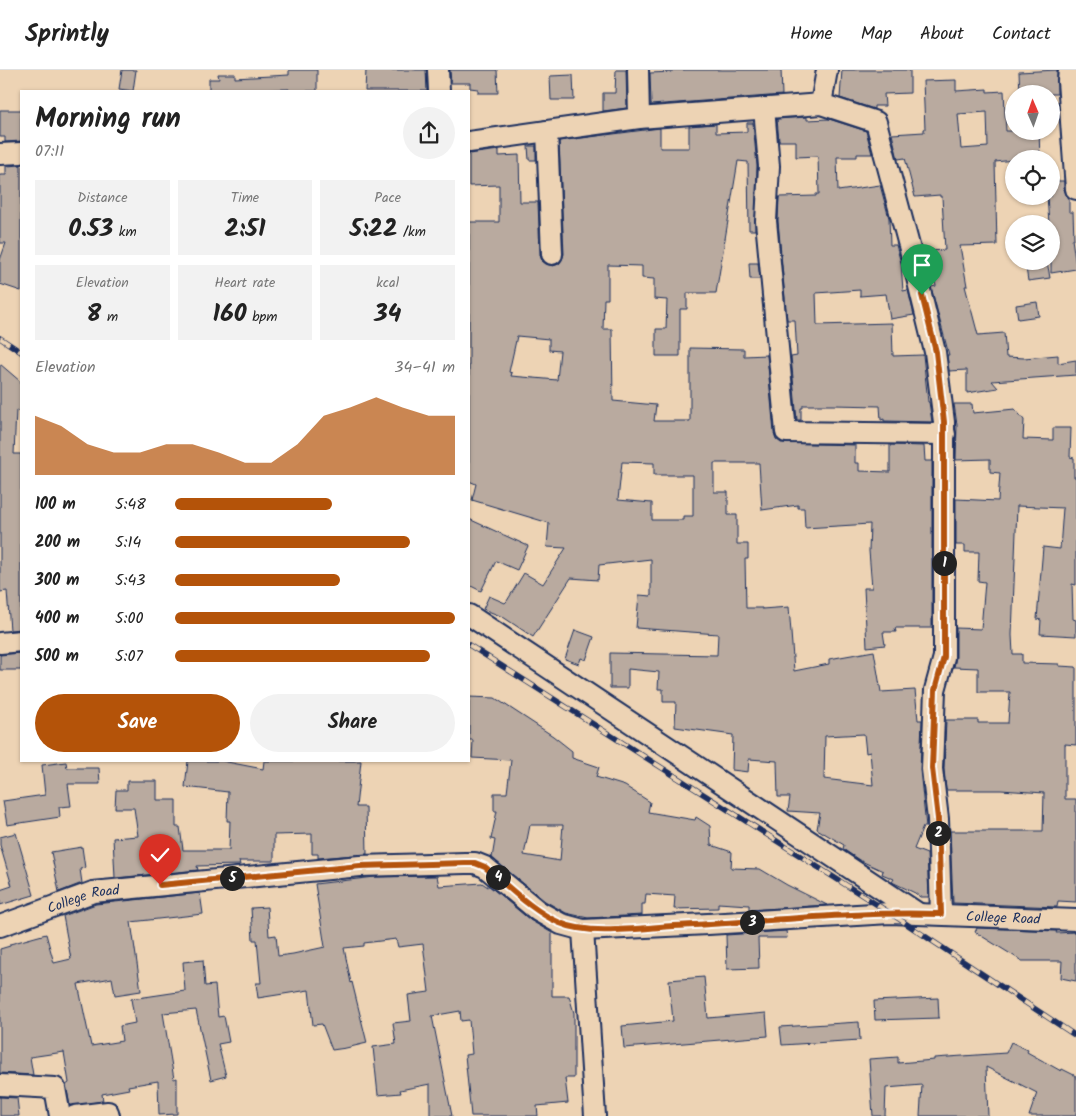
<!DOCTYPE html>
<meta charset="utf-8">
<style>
body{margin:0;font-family:Kalam,sans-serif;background:#f2f2f2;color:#222;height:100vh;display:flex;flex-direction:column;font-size:19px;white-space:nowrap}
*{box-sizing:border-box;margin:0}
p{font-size:16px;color:#767676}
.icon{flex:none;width:28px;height:28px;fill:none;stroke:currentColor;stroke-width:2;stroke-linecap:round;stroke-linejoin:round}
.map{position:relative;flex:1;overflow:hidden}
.panel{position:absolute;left:20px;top:20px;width:450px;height:672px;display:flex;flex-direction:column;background:#fff;border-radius:0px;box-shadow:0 1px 4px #0004}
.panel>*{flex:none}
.needle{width:32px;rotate:358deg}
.tools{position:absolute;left:1005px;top:15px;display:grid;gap:10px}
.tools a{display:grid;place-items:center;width:55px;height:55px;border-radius:50%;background:#fff;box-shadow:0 1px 4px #0004;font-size:25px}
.pin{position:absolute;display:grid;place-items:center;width:42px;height:42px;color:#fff;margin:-51px -21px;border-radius:50% 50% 50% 0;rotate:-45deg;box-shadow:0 0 5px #0007}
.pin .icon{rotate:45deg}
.km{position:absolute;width:25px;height:25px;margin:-12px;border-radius:50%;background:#222;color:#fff;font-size:14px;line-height:25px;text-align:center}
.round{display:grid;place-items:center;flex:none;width:52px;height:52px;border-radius:26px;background:#f2f2f2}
.overview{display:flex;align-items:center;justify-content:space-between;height:85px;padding:0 15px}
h1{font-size:28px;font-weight:700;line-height:38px}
.stats{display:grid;grid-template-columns:repeat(3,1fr);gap:8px;height:85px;padding:5px 15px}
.stats div{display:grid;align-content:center;border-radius:0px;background:#f2f2f2;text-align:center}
.stats b{font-size:25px;font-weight:700}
.stats small{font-size:14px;font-weight:400}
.stats p{font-size:14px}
.chart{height:140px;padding:10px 15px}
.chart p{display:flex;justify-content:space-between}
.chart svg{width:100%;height:90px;margin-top:5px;fill:#b45309;opacity:.7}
.primary-button{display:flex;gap:10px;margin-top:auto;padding:10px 15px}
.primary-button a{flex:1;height:58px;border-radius:30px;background:#b45309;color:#fff;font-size:20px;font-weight:700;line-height:58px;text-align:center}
.primary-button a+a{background:#f2f2f2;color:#222}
ul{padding:0 15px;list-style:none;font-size:16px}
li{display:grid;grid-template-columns:80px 60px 1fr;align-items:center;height:38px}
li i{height:12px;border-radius:6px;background:#b45309}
header{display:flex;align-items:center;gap:30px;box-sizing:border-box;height:70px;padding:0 25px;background:#fff;border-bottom:1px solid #e0e0e0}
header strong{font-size:24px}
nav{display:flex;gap:28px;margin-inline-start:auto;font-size:18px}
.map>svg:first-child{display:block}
.building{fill:#b9aa9f;stroke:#1b2f5e;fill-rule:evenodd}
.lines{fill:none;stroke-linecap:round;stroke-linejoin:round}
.minor-casing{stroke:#1b2f5e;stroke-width:24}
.minor{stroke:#edd3b4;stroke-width:20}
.rail-casing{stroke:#1b2f5e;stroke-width:5.5}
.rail{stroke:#edd3b4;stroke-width:4;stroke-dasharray:11;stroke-linecap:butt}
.route-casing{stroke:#fff;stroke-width:10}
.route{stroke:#b45309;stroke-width:6}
.labels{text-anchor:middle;stroke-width:4;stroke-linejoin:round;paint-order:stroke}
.street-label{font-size:14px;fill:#1b2f5e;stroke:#edd3b4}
</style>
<header>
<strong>Sprintly</strong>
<nav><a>Home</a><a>Map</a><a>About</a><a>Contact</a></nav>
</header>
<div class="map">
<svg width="1076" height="1046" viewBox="0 0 1076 1046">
<rect width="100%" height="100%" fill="#edd3b4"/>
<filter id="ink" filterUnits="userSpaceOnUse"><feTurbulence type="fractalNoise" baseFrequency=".02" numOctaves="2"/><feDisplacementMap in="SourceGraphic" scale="10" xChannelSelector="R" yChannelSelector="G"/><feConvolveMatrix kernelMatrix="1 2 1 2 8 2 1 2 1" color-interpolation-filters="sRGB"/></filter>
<g filter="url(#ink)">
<g class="building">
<path d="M122,0h14l-3,21 -14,-2z"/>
<path d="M289,0h28v21h-28v-2l-80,2v-12h10l-1,-5h17v4l54,-3z"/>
<path d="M366,0h60l1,21h-62z"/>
<path d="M450,0h47l1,23h-20v-4l-8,-1v-5h-19z"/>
<path d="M616,0h10l1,38 -24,3v-18h12z"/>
<path d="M672,0h109l1,25 -131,10 -1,-32 22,-1z"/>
<path d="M842,0h68v23l-26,1 1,12h-11v3l-34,-11z"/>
<path d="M1057,0v24h-37l-1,-22z"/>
<path d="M573,5l1,25h-23l-1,-24z"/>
<path d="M956,10v11l31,-2v3l17,-1 2,40h33l1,28h-26v1l-19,2 2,83 -37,1 7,40h-2l13,49 26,-2 2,24 18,1 34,-3v8l18,-3v15l-84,6 6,7 -31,5v-23l-18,1 -2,-16h2l-18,-68 5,-1 -8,-35 17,-1 -3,-53h-2v-2l-25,2 -10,-39 -7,1 -6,-25 32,-2v-3h1l-2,-48zM987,42l1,35 -27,2 -3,-35z"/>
<path d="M0,40h21v31l-16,1v-5h-5z"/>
<path d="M807,47v3l22,-1 37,12 6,23h-15v3h-20l1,34 42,-6 9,33 1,27h6l5,18 2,28 5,-1 6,25 -24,4 -4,-25 -26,2v-6l-44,3 1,32 75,-2 1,33 30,-1 5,47h1l3,20 -48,-1v-2l-3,1 -1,-14 -47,-1h-30v3h-2v12h-4l-6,-63 6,-1 -2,-36h-8l-9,-99 1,-24 37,-1v-2h3l-1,-38 -22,1v-16h-17l-2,-22z"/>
<path d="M747,53h6l4,43 -2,64h-6l-1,-68 -10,-1 -22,132h-29v16h-7v47h-24v-27h10l1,-29 -13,-1v-20l-12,-1v-12l-34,-1v34h-4l-1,30h9l1,72 43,4 -2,16h36v-73l54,1v7l23,-1 7,78 2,6 5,4 74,2v18h4v8l31,1v-27l34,1 1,15h7v167h-37l1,4h-13l2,13 -18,2 -3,-59h8l-3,-37 1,-27 -65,4 -1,-20h-6v-3l-36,5 -3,-47h-45v29h14v23h9v29h11v15h-3l1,49h16v1l27,-2 5,64 35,-7v-5l45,-8 7,41 34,-2 3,30h4l-2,50 6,57h-3l-9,22 13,5 2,43h-9l-5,-4 -23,-11 2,-3 -12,-5 1,-3 -24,-11 -16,-11 1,-4 -27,-16 3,-16 -32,-2 2,-14h-12l-1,-36 -28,-2 -1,13 -16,-2 1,-35 -58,-8 1,-25h-13v-13h-5l1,-17 -31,-3v19h-18v-35l107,2 1,-21 -82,-6 3,-33 12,1v-37l-52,6 -1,15 -27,-2 -38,59 -30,-20 -20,-8 6,-13 16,7 2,-2 17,-28 19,11 23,-36 -19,-1 2,-24 -77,-23 4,-16 -7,-3v-259h30v-37l-30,1v-32l30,-4v6l20,-1 1,47h18l2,53 2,6 4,3 7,2 6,-2 3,-4 2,-6 -5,-113 101,-13v20h29v-22l27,-2v9l31,-1zM517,266l32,3v11l11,1 -3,29 -46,-4 1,-3 -3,-1zM622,392l32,1v12h39v41h-10v4h-31v-17l-34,-3zM864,664l2,19 4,-1 3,33 -49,-6 1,-43z"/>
<path d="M528,76h8v14h-7z"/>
<path d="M21,95v126l-21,-7v-24l6,-17h-6v-68h6v-9z"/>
<path d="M1051,111h13v9l5,8v14h4l1,27h-2l4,27v3l-25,4v-49h-2l-2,-28h4z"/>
<path d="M1025,191h22l3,17 -22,3z"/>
<path d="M749,193h9l2,16h-10z"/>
<path d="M1037,232l2,14 -21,3 -2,-14z"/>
<path d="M0,294l21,18v31l-5,-3 -2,44h7v175l-11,1 -3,-39 -7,1z"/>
<path d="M954,334h18l1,9 42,-4 9,11 -1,19 30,1v-12h18l-1,29 4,1v19h2v108l-4,-1 1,35 3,1v16l-36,-2 1,-14 -4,-1 6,-72 17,2 3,-41 -46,-2 -5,129 1,19h9v9l37,1v2l17,1v78l-11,-1v55h11v103l-18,-1 -1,6 -104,-4 -3,-72h93l1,-38 -43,-3h-55l-2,-21 2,-49h32v3h30l2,-31h-32v-24l-24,-1 2,-10v-29l25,1 4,-47 -7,-1 1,-29h-14v-7h-9v-46l42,2 2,-28 -10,-1v-13l-34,1 1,-35z"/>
<path d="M469,449l59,27 -11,24 -21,-9 -15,30 -12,-6z"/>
<path d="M575,560l19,7 -8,23 -5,-2 -2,6 -14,-5z"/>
<path d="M21,583v17h-21v-15z"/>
<path d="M469,627l26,1 58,38 19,15v7l27,9 -3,10 29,9 25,16 -2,10 47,8 1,-3 14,9 1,19 21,7 -1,16 29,1 27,16 40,20 -78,5v-5l-31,-2v5l-44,1 1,-13 -29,-2 -1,10h-3v11l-54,3 -22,-5 -21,-12 -53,-43 3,-18 -4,-1 6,-28h-3v-18h13l4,-33 -39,-2 1,-18h-4zM530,755h33l-3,36 -36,-6z"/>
<path d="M188,691h34l41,8 1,-8h97l-5,46h10l1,47 -49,4v-4h-6v-20l-38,1v26h-35l1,4 -43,1 1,4 -83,8 -2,-40 25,-2 -4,-28h-19l1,-18h11v-9h30v19h19v27h4l3,23h46l1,-29h-3l1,-29 -43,-5z"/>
<path d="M66,692l1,6h32l1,16h-32l3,22 -12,1 1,10 -53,8 -4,-24 42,-6 -3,-30z"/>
<path d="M16,763l18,62 -34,10v-15l12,-4 -12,-41v-8z"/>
<path d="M82,777l3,21 -5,1 2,14 -23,9 -8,-40z"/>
<path d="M437,806l2,10 43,-3 6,4v-2l42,35 22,13v63h17l5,17v65h-9l3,25 -31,3 1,10h-67l-6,-61 7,-1 -3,-34 -8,1 -1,-10 -28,5 20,100h-22v-32l-30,6 1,3 -23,2 -5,-48 23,-3 -3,-21 18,-2 -3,-26 21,-3 -6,-48 -25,3 -2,-8 -32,4v3l-20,2 7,35 1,-1 15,61 -21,5 -14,2 -10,-26 -9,1 -4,-35 -51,8 -2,-15h5l-4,-43h-4l-2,-32 16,-1 2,29 7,-1 2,21 15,-2 32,-7 -10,-63 60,-7z"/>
<path d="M200,823l3,21 -72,8 10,69 -26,4 -3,-17 -34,6 13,62 31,-5 -2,-15 15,-3 -4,-24 54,-8 -2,-29 20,-2 2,26 10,-1 3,32 6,-1 5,26 -11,2 8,32 -15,4 -15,-70 -33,3 11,66 3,-1v36l-18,1 -1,-34 -30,5 1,3 -27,5 1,7 -33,5 -4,-21 3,-2 -5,-31 -34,5 3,18 -33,-2v-124l10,-3v-2l36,-10 8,29 17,-4 -8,-43 33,-12z"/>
<path d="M977,858l80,3 -1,2 20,-1v49l-15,-3 1,-17h-40l-47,-29z"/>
<path d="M786,861l1,7h-29l1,30 -32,1 -1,-34z"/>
<path d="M704,907l4,41 58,-5 2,23 -144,12 -2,-22 51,-5 -4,-41z"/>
<path d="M938,928l1,20 -64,2 -1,-19z"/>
<path d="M859,952l1,18 -78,5 -2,-18z"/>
<path d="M1011,972l17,8 -1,2 34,19 1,-2 14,7v40h-47l8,-23 -51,-26 2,49h-68l2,-31 -36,3 -1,28h-12l-4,-57 29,-2v6l36,-3v-2l72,-5z"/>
<path d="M0,1027l17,1 2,18h-19z"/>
</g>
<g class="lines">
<defs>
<g id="minor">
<path d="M438,0l1,21"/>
<path d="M638,0l1,48"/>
<path d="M1069,0l-1,11 8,108"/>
<path d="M821,34l6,-34"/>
<path d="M764,38l5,58 -3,55 20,211 159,2"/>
<path d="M547,61l5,123"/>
<path d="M469,72l170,-24 182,-14 55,18 35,131 24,99 9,70v235l-9,33 -3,79 6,50 3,95"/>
<path d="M0,84l21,-1"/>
<path d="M469,545l450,299"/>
<path d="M0,573l21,-2"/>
<path id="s1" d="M0,856l93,-34 267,-26 105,-3h10l10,4 53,44 23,13 22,6 125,-6 182,-11 186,7"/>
<path d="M583,860l12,186"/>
<path d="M0,1015l55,3 5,28"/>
<path d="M75,1046l33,-4 1,4"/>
</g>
</defs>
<use href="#minor" class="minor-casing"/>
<use href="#minor" class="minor"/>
<defs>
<g id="rail">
<path d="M0,268l21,14"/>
<path d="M469,575l421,268 186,123"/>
</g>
</defs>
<use href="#rail" class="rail-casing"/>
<use href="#rail" class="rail"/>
</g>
</g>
<g class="lines" filter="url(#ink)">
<defs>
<path id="route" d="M160,815l200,-19 105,-3h10l10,4c23,19 47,44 75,56 30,13 81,5 113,3 89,-4 179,-15 268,-12l-3,-95 -6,-51 3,-78 9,-33v-235l-8,-70 -14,-57"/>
</defs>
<use href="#route" class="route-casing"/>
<use href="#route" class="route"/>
</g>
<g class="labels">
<g class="street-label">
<text dy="5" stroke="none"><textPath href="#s1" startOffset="88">College Road</textPath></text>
<text dy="5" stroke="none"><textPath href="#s1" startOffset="1032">College Road</textPath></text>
</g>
</g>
</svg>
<div class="tools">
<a><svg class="needle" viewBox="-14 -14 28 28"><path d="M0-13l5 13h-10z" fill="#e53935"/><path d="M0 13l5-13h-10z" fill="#767676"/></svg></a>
<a><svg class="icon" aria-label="locate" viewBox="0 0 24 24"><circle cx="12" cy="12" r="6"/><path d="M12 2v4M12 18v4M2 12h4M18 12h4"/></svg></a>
<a><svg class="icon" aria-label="layers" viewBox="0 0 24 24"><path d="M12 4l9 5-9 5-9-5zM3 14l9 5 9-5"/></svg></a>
</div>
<div class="pin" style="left:922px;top:225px;background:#1e9e55"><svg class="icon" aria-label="arrive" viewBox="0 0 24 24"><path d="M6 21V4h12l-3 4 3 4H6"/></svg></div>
<div class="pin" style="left:160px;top:815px;background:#d93025"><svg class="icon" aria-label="check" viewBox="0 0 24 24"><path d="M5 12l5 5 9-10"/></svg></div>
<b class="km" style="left:944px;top:493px">1</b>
<b class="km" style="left:938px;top:763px">2</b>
<b class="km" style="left:752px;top:852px">3</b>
<b class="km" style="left:498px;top:807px">4</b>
<b class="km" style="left:232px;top:808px">5</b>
<section class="panel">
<div class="overview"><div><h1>Morning run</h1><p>07:11</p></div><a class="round"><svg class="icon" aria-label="share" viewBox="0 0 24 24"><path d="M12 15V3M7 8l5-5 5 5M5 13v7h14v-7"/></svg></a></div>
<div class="stats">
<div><p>Distance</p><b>0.53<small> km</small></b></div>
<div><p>Time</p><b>2:51</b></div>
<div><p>Pace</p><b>5:22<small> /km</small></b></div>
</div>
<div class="stats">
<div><p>Elevation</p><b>8<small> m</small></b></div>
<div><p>Heart rate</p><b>160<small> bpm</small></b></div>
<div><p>kcal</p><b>34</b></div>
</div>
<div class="chart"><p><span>Elevation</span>34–41 m</p>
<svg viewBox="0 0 160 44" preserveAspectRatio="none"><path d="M0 44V15L10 20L20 29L30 33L40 33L50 29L60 29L70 33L80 38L90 38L100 29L110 15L120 11L130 6L140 11L150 15L160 15V44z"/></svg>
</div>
<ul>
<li><b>100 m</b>5:48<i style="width:56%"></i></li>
<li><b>200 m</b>5:14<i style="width:84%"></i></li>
<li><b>300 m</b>5:43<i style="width:59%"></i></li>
<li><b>400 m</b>5:00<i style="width:100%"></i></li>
<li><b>500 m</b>5:07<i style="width:91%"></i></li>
</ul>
<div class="primary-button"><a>Save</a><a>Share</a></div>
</section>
</div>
